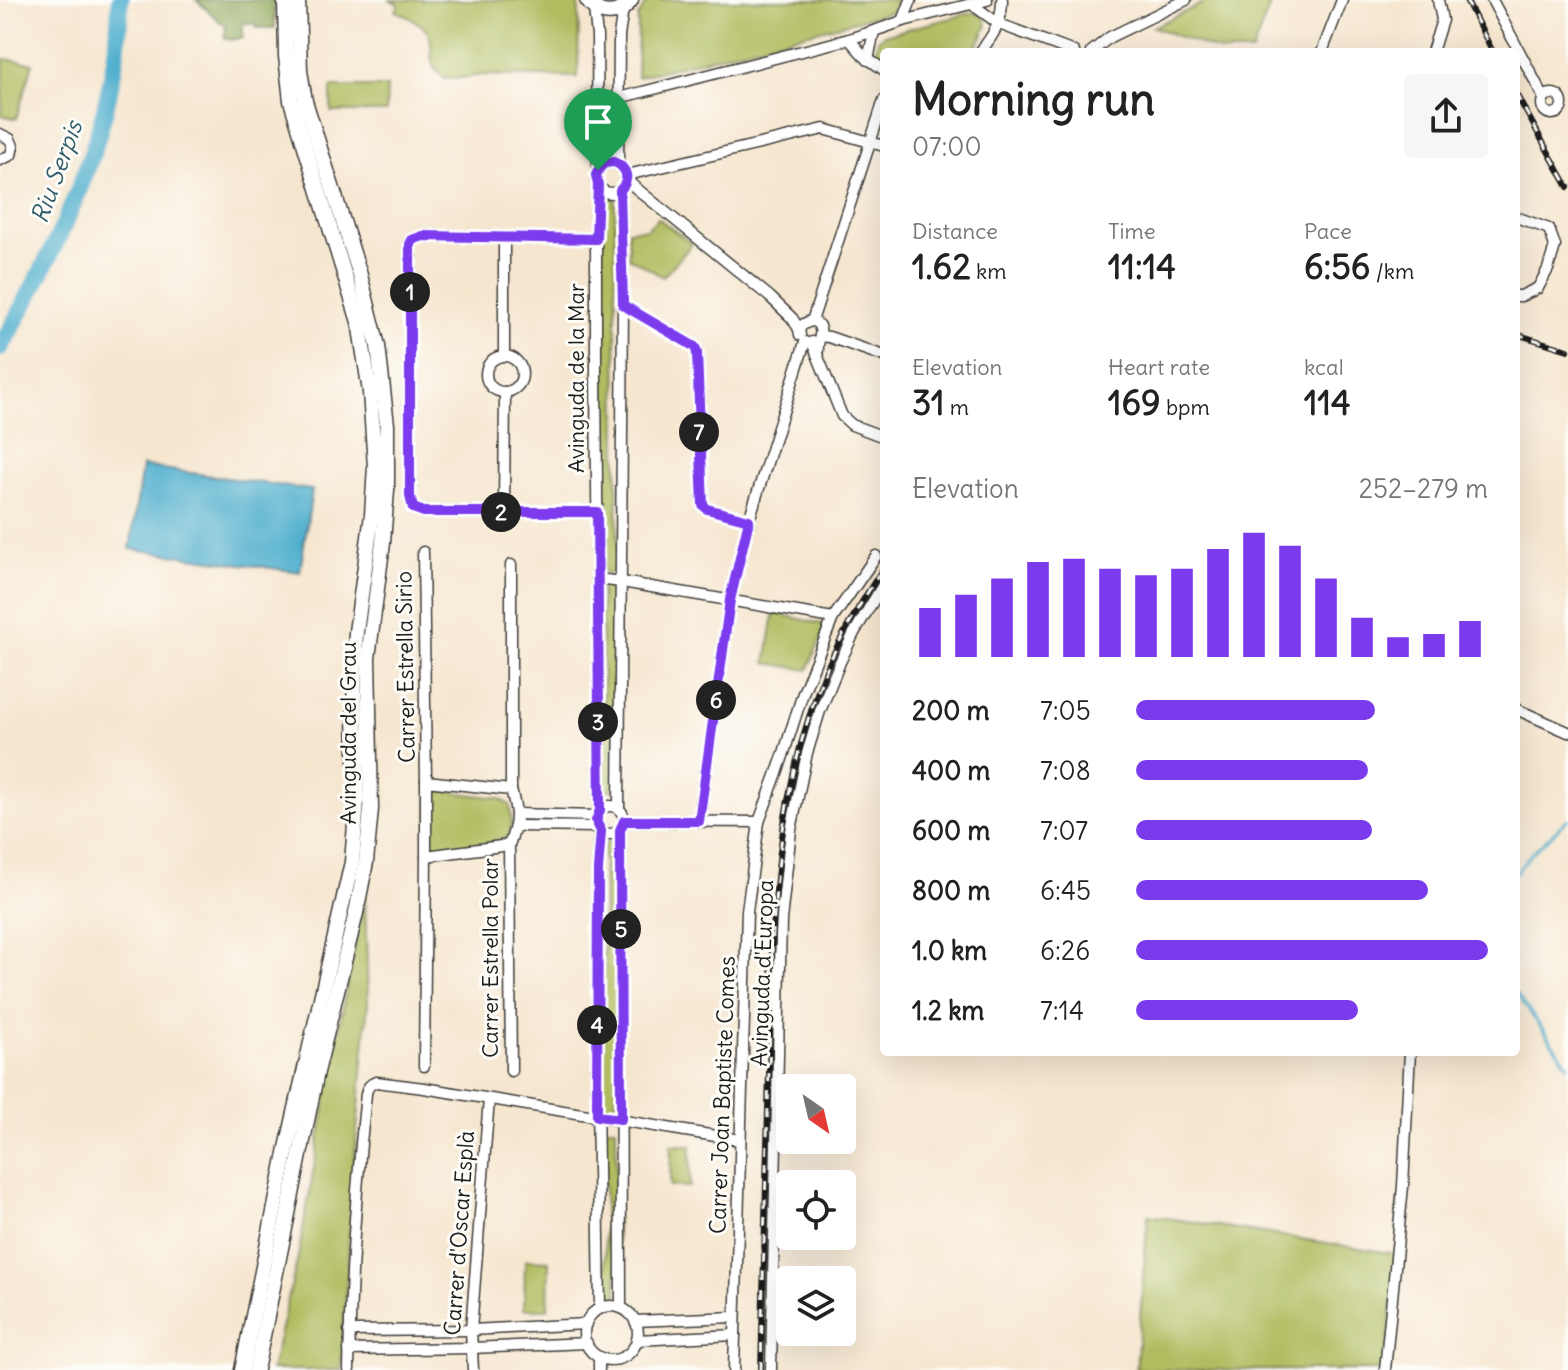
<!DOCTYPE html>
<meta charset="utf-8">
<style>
body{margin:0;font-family:Delius,sans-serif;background:#f6f6f6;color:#222;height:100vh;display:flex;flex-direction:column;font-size:30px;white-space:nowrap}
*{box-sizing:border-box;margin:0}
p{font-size:26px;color:#767676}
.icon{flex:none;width:44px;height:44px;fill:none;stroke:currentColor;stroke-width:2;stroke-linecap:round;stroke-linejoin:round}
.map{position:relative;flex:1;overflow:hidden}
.sheet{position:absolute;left:880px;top:48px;width:640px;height:1008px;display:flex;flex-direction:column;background:#fff;border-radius:8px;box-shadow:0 8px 32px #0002}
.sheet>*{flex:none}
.needle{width:52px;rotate:146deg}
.controls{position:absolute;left:776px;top:1074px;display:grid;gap:16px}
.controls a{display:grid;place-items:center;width:80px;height:80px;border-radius:8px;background:#fff;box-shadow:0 8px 32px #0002;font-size:40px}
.pin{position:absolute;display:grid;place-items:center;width:68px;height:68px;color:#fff;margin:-82px -34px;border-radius:50% 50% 50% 0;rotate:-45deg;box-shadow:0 0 8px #0007}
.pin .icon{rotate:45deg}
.km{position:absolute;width:40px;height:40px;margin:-20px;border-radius:50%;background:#222;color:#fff;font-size:22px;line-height:40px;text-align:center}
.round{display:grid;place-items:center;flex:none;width:84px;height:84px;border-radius:8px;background:#f6f6f6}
.summary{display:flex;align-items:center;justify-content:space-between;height:136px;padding:0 32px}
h1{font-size:44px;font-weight:700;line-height:60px}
.stats{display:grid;grid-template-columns:repeat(3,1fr);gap:12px;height:136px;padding:8px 32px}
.stats div{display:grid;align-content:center}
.stats b{font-size:34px;font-weight:700}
.stats small{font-size:22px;font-weight:400}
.stats p{font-size:22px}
.chart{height:224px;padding:16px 32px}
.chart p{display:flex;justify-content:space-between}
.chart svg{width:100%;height:144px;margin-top:8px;stroke:#7c3aed;stroke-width:6}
ul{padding:0 32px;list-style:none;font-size:26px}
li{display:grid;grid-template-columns:128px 96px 1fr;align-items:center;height:60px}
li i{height:20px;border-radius:10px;background:#7c3aed}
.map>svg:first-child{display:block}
.green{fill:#b0bc5e;stroke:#666c3d;stroke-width:2}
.forest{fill:#8ca455;stroke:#546038;stroke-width:2}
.water{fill:#4eaecd;stroke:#356574;stroke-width:2}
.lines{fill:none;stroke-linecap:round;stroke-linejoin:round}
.stream{stroke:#4eaecd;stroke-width:3}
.river{stroke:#4eaecd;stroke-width:18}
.minor-casing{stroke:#3d3a37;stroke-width:13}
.secondary-casing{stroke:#3d3a37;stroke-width:17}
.minor{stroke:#fff;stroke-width:10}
.secondary{stroke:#fff;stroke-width:14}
.rail-casing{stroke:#1c1c1c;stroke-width:6}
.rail{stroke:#fdfcf7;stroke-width:3;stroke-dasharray:9;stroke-linecap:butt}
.route-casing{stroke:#fff;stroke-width:16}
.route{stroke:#7c3aed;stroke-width:10}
.labels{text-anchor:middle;stroke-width:6;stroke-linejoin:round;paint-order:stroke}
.street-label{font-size:22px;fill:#1c1c1c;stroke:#fdfcf7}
.water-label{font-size:24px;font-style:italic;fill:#325e6c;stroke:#fdfcf7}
</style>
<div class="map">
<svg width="1568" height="1370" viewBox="0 0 1568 1370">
<rect width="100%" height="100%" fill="#fdfcf7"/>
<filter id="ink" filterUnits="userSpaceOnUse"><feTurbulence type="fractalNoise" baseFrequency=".0125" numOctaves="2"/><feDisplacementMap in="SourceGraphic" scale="16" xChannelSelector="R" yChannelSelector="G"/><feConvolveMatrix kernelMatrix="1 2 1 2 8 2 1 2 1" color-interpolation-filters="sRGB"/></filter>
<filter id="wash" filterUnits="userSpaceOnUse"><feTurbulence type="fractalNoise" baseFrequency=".006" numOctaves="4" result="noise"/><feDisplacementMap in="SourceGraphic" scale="32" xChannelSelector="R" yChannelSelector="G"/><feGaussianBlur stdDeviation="1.8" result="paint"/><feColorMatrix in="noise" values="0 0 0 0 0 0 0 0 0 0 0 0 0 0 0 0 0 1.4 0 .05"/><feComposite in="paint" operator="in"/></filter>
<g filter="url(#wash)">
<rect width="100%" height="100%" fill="#f6e6cf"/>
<g class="green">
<path d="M389,0h188l2,11 -1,66 -94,-2 -31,4 -7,-2 -1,2c-24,-20 -7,-25 -17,-46 -5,-10 -22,-17 -32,-22l3,-7z"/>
<path d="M648,0h248l-5,12 -254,65 1,-60z"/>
<path d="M1210,0h62l-20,52h-30l-69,-25z"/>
<path d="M971,13h5l8,4 3,9 -9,18 -8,8h-86v9l-9,-8 3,-13 6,-5z"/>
<path d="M4,59l29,4 -17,56 -14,-4z"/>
<path d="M331,87h56l-1,25h-55z"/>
<path d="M607,198h8l3,372 -5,4h-6l-4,-3 -1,-370z"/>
<path d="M658,218l34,26 -29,33 -34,-20 -1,-27 19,-1z"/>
<path d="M603,582l14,4 -1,204h-12l-3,-202z"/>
<path d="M774,613l52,12 -18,45 -42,-7z"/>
<path d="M437,790l62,8 11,7 2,17 -3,15 -24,7 -51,6 -5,-3 -1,-50z"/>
<path d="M614,841l2,3v265l-13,-1 1,-266z"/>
<path d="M365,897l3,105 -15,175 -12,193h-70l27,-113 50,-279z"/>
<path d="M604,1128h12l1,169h-12z"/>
<path d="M671,1145h20l-1,42 -20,-1z"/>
<path d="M1148,1215l249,39 -12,116h-249z"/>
<path d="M525,1260l24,1 -1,48h-24z"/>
</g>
<path class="forest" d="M196,0h78l1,28h-18l-1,-4 -13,-1v15l-12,2 -7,-2 2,-11z"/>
<path class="water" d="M142,466l170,24 -12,82 -170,-23z"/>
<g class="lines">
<g class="stream">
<path d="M1516,873l13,-17 39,-37"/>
<path d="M1516,993l52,72"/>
</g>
<path class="river" d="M0,348c61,-106 118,-223 120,-348"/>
</g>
</g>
<g filter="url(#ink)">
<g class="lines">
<defs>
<g id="minor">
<path d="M1492,0l52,98"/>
<path d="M973,5l26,19 75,28"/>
<path d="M594,9l3,27 1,134"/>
<path d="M903,21l8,-21"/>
<path d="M849,39l25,-8"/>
<path d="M980,52c13,-16 22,-30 22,-52"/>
<path d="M1091,52l19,-15 76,-37"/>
<path d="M1322,52l20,-52"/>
<path d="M1432,52l10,-32 -4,-20"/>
<path d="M868,60l6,-29 29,-10 84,-21"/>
<circle cx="1552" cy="104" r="10"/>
<path d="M619,98l230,-59 15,17 20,14"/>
<path d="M0,134l10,5 3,7 -2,9 -11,5"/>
<circle cx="611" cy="178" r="15"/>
<path d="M618,164l1,-128 4,-27"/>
<path d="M627,175l197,-46 60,17"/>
<path d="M626,180l144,117 22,21 7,11"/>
<path d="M598,185l-2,54v136l4,435"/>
<path d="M1516,217l33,12 6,17 -7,23 -10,19 -17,8h-5"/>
<path d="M596,239l-173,-3 -11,4 -2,4v252l3,12 11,4h173"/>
<path d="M623,305l72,42 2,6 6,152 4,4 42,11"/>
<path d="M812,321l72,-221"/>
<path d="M800,335l-1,-6c5,-7 18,-13 21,0 2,6 -3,13 -2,21"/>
<path d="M820,336l9,1 55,19"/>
<path d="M812,342l30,74 10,9 32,12"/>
<path d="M504,356v-119"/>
<circle cx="504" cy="374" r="18"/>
<path d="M504,512l1,-120"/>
<path d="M423,552l3,229"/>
<path d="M597,579l25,3 211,36"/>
<path d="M1516,709l52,23"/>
<path d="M511,790v-225"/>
<circle cx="610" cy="820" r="14"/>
<path d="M619,809l4,-504 -3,-115"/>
<path d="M516,814l80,2"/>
<path d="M624,821l135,1"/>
<path d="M699,821l31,-221 19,-80 56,-178"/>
<path d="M517,826l80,1"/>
<path d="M620,830l1,478"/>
<path d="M509,845l-83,11v-75l85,9c7,25 7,31 -2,55l2,226"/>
<path d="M424,1066l2,-210"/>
<circle cx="611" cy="1333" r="27"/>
<path d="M600,1309l-3,-213 1,-226 3,-39"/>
<path d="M635,1321l100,-4"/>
<path d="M349,1331l122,-1 115,-6"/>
<path d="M637,1340l98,-5"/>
<path d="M349,1350l122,-2 116,-5"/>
<path d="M349,1370c1,-93 7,-184 17,-276 1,-7 4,-10 10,-12l48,6 316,52"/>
<path d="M473,1370l-2,-40 18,-231"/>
<path d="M599,1370v-13"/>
<path d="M734,1370l13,-459 12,-89 23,-63 21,-66 30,-75 43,-62"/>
<path d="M771,1370l10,-450 10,-90 16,-77 13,-42 20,-49 14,-29 30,-50"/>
<path d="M1385,1370l18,-184 7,-134"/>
</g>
<g id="secondary">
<path d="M587,0c12,17 32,17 44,0"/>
<path d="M242,1370l45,-222 65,-286 5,-62 -3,-130 2,-38 16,-117 3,-49 -5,-74 -11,-70 -68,-221 -5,-45 -1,-56"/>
<path d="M256,1370l61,-298 39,-159 10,-51 5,-53 -3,-151 15,-116 4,-52v-65l-9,-79 -18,-71 -55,-174 -5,-30 -2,-71"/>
</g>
</defs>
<use href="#minor" class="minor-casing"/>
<use href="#secondary" class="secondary-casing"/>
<use href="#minor" class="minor"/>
<use href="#secondary" class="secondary"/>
<defs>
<g id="rail">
<path d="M1466,0l27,52"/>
<path d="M1516,94l52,93"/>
<path d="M1516,334l52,16"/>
<path d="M761,1370c2,-99 5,-198 8,-297 3,-142 2,-271 58,-405 15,-35 36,-69 57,-101"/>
</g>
</defs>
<use href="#rail" class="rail-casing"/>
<use href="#rail" class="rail"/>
</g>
</g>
<g class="lines" filter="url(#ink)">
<defs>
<path id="route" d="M614,162c14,6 16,18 6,28l3,115 72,42 2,6 6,152 4,4 42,11 -19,80 -31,221h-75l-4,9 1,289 -24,-3 1,-246 3,-39 -5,-10 4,-11 -3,-298h-173l-11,-4 -3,-12v-252l2,-4 11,-4 173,3 2,-54 -2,-10 5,-9 4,-3z"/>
</defs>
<use href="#route" class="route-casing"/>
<use href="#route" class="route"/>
</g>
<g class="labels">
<g class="street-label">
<text transform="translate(576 378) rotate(-90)" y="8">Avinguda de la Mar</text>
<text transform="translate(405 667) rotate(-91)" y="8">Carrer Estrella Sirio</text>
<text transform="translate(348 733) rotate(-90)" y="8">Avinguda del Grau</text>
<text transform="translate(490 958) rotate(-90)" y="8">Carrer Estrella Polar</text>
<text transform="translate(762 973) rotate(-88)" y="8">Avinguda d'Europa</text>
<text transform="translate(722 1095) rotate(-88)" y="8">Carrer Joan Baptiste Comes</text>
<text transform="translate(459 1233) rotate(-86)" y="8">Carrer d'Oscar Esplà</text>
</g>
<g class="water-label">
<text transform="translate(57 172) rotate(-70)" y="8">Riu Serpis</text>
</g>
</g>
</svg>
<div class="controls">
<a><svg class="needle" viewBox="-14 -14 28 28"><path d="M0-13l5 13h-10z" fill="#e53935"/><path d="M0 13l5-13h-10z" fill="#767676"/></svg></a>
<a><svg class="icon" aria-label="locate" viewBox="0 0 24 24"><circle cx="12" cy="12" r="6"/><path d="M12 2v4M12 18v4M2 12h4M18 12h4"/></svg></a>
<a><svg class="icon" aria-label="layers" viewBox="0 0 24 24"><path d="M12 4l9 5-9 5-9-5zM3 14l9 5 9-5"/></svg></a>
</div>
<div class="pin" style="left:598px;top:170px;background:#1e9e55"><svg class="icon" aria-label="arrive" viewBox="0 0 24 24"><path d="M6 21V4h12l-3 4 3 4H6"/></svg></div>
<b class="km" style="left:410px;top:292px">1</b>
<b class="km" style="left:501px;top:512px">2</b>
<b class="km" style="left:598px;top:722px">3</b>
<b class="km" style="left:597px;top:1025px">4</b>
<b class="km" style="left:621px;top:929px">5</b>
<b class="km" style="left:716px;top:700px">6</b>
<b class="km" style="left:699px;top:432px">7</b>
<section class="sheet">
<div class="summary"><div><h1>Morning run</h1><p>07:00</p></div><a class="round"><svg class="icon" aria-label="share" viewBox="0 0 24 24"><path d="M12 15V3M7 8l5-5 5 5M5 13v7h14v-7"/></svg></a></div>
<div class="stats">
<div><p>Distance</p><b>1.62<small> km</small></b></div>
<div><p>Time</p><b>11:14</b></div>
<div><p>Pace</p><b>6:56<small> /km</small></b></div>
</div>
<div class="stats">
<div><p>Elevation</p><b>31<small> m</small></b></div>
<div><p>Heart rate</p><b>169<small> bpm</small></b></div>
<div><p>kcal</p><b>114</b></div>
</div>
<div class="chart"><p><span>Elevation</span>252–279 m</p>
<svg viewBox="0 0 160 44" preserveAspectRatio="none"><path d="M5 44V29M15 44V25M25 44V20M35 44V15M45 44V14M55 44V17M65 44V19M75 44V17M85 44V11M95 44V6M105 44V10M115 44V20M125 44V32M135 44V38M145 44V37M155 44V33"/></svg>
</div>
<ul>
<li><b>200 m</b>7:05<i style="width:68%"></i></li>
<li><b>400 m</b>7:08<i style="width:66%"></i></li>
<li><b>600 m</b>7:07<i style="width:67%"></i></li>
<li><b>800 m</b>6:45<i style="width:83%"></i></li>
<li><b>1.0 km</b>6:26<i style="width:100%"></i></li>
<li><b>1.2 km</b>7:14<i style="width:63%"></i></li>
</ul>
</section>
</div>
